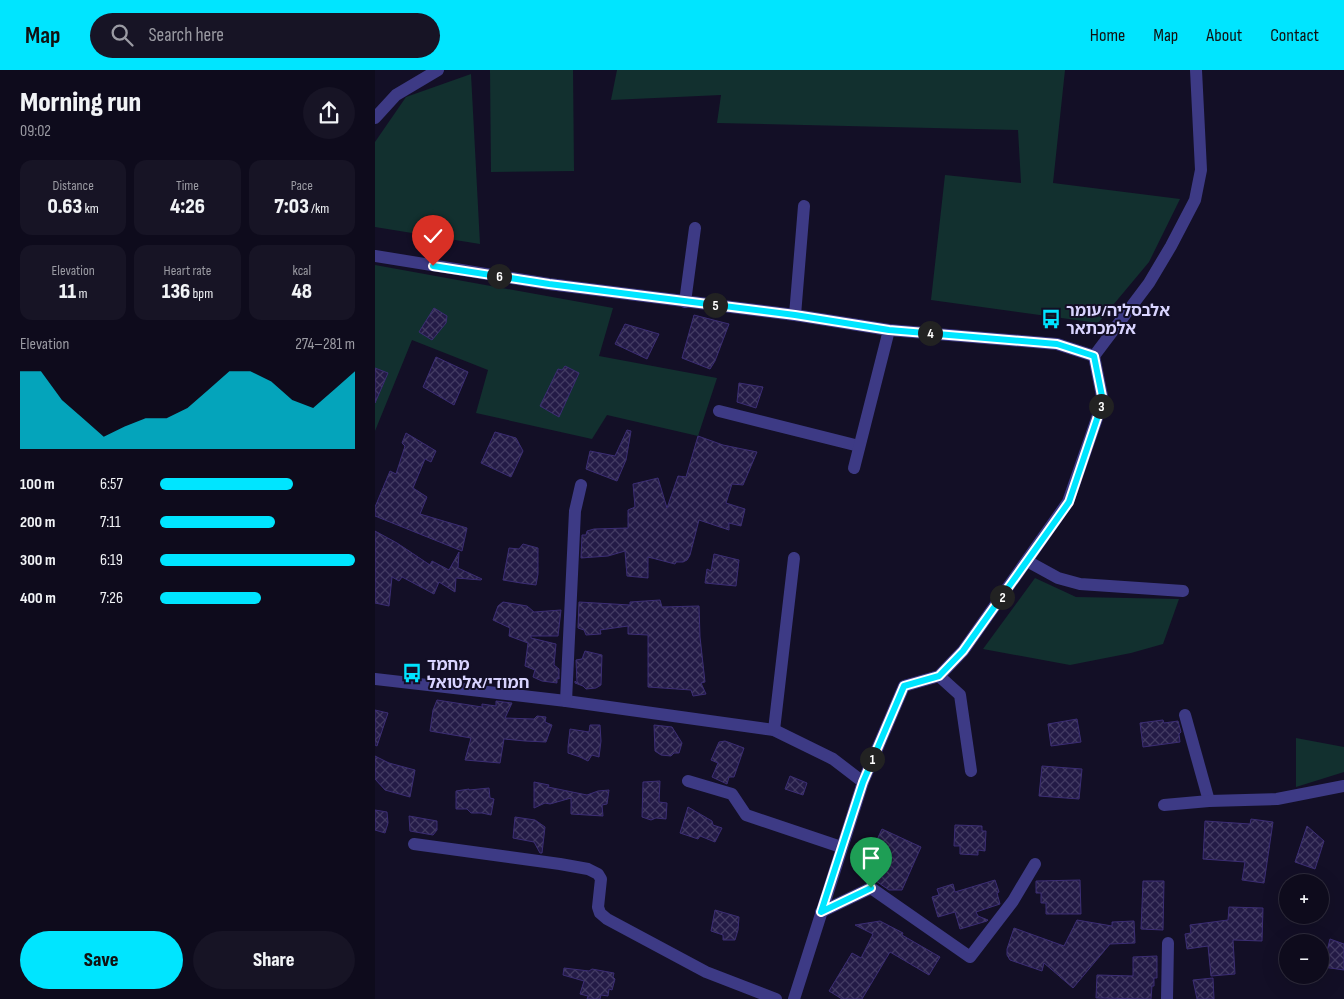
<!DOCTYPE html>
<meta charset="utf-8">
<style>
body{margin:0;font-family:"Sofia Sans Condensed","Noto Sans Hebrew",sans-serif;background:#171425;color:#f1f3f6;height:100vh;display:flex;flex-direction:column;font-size:19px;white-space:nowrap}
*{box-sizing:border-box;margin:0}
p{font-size:16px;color:#9b9ba3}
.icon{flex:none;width:28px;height:28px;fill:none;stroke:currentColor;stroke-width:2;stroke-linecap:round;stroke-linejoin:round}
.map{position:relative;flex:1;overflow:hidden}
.sheet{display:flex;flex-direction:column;background:#0e0b1c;width:375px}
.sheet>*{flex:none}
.fabs{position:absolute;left:904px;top:804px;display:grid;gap:10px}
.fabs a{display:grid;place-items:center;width:50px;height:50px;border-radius:50%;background:#0e0b1c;box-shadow:0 5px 20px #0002,0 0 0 1px #2e2b3b;font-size:25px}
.pin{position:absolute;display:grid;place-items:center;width:42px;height:42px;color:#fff;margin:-51px -21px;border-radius:50% 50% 50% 0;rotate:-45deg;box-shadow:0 0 5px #0007}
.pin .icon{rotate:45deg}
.km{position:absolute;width:25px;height:25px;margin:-12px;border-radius:50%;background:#222;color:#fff;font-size:14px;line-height:25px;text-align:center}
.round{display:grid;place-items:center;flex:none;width:52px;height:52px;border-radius:26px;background:#171425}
.headline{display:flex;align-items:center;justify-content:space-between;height:85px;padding:0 20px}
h1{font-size:28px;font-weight:800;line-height:38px}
.metrics{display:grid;grid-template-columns:repeat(3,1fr);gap:8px;height:85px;padding:5px 20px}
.metrics div{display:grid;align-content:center;border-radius:12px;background:#171425;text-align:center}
.metrics b{font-size:21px;font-weight:800}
.metrics small{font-size:14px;font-weight:400}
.metrics p{font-size:14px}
.chart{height:140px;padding:10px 20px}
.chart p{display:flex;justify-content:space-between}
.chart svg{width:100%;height:90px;margin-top:5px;fill:#00e5ff;opacity:.7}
.action{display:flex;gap:10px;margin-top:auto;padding:10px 20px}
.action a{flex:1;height:58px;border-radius:30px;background:#00e5ff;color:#111;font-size:20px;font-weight:800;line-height:58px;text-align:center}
.action a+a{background:#171425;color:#f1f3f6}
ul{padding:0 20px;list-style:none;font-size:16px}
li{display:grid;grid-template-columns:80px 60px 1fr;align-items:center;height:38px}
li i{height:12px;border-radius:6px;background:#00e5ff}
header{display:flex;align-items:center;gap:30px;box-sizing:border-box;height:70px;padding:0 25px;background:#00e5ff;color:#111}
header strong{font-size:24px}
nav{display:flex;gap:28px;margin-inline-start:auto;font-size:18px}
.search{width:350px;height:45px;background:#171425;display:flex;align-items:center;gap:12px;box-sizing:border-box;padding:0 18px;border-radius:28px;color:#9b9ba3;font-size:19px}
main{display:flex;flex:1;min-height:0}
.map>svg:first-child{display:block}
.green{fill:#12302f}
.building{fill:url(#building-cross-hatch);stroke:#3b2d73}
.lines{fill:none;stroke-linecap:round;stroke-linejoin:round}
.minor{stroke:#3d3a85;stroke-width:12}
.route-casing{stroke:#fff;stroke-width:10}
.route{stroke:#00e5ff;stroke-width:6}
.labels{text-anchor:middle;stroke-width:4;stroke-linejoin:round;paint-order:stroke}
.poi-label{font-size:16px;font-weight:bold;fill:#d9d4ff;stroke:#130f26;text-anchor:start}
</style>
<header>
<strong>Map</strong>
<div class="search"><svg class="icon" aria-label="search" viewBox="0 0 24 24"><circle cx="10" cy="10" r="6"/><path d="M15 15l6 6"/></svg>Search here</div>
<nav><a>Home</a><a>Map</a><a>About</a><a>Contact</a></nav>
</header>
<main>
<section class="sheet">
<div class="headline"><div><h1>Morning run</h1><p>09:02</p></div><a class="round"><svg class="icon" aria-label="share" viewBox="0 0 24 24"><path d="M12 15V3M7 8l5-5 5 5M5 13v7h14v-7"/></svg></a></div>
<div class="metrics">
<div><p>Distance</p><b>0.63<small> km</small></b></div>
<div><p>Time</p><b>4:26</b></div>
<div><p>Pace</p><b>7:03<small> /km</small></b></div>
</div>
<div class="metrics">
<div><p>Elevation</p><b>11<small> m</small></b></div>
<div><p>Heart rate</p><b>136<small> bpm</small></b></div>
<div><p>kcal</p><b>48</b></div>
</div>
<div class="chart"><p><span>Elevation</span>274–281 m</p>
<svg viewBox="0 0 160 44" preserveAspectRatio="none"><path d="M0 44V6L10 6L20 20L30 29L40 38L50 33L60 29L70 29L80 24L90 15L100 6L110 6L120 11L130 20L140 24L150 15L160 6V44z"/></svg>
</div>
<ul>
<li><b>100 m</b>6:57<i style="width:68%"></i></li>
<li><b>200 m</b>7:11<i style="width:59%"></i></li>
<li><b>300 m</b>6:19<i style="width:100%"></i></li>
<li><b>400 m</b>7:26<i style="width:52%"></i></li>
</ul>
<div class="action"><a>Save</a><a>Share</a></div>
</section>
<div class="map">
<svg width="969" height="929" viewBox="0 0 969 929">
<defs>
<pattern id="building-cross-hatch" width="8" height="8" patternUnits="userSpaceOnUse" patternTransform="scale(1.25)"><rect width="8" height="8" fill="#241b47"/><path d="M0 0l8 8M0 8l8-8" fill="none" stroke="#433b63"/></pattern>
</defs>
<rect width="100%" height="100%" fill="#130f26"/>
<g class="green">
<path d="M115,0h83l1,101 -83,1z"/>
<path d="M242,0h448l-12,113 127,16 -31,63 -51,61 -167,-23 14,-125 76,8 -3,-53 -301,-7 4,-28 -110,5z"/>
<path d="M96,4l9,170 -105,-17v-85l31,-45z"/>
<path d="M0,195l238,43 -14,48 118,22 -19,58 -91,-21 -15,24 -116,-26 12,-43 -76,-30 -37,91z"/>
<path d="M660,508l41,19 103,2 -16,45 -32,9 -61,12 -87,-16z"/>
<path d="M921,668l48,9v25l-48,15z"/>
</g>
<g class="building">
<path d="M59,238l13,8 -1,7 -14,17 -13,-8z"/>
<path d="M319,245l35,9 -14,37 -5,8 -28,-11z"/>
<path d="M250,254l34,10 -12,25 -32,-15z"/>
<path d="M61,287l32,15 -14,33 -31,-18z"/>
<path d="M190,296l14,7 -20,44 -19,-11 18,-37 4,1z"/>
<path d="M0,298l13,5 -13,30z"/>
<path d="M364,313l24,4 -7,21 -19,-6z"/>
<path d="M252,360l4,1 -5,29 -9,21 -31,-12 4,-18 25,5z"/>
<path d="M120,362l21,6 7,13 -12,26 -30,-14z"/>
<path d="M31,363l30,18 -5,11 -6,-3 -12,29 14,9 -7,17 47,14 -5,23 -87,-35v-9l15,-36 6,3 9,-28 -3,-3z"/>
<path d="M323,366l25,9 34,7 -14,33 -11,-1 -6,19 19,6 -4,17 -12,-3v7l-30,-10 -9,35 -3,5 -4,2h-7l-1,2 -27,-7v21l-21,-2 -2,-25 -17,5 -27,2 1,-23h4l1,-4 7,-2 34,-1v-18l7,-3 -2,-23 25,-6 9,30 11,-32 8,1z"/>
<path d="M0,461l22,12 33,22 2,-4 17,9 10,-18 -1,16 24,11 -1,1 -25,-2 -1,14 -16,-10 -5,12 -32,-17 -3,4 -7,-4 -3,29 -14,-3z"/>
<path d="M148,474l15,4v26l-2,11 -15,-2 -18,-3 6,-32 10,1z"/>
<path d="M339,484l25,6 -3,26 -31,-3 2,-14 4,2z"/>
<path d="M285,530l2,7 37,-1 1,31 5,45 -4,1 5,11 -13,2 -2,-6 -43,-3v-52l-20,-1v-8l-28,4 1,4 -15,1 -2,-5 -6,-2 1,-26 51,3v-3z"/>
<path d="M128,532l24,4 7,6 27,-2 -3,26h-27v2l25,6 -2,21 5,4v10l-2,-1v5l-15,-2 -9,-4 2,-7 -10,-4 3,-23 -19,-7 1,-8 -17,-8 5,-14z"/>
<path d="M210,581l17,4 -1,30 -5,3 -10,1 -3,-3 -8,-3v-2l2,2 -1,-23 6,-1z"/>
<path d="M62,630l45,7v-3l14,2v-5l16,2 -7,15 29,1 3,-3 9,1 -1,5 7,3 -6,17 -21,-1 -21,-2 -4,24 -35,-3 6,-22 -41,-7 3,-21z"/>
<path d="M0,640l13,3 -11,33 -2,-1z"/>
<path d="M702,649l4,23 -30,4 -3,-22z"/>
<path d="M788,650l1,3 14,-2 3,11 -2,2 1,8 -37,5 -3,-24z"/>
<path d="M215,655h10l1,16 -2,16 -7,-2 -4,6 -8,-4 -12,-4v-6l2,-18 19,3z"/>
<path d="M279,655l18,2 10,16 -3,10h-5l-3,3 -10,-1 -6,-4z"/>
<path d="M350,671l19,7 -10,29h-5l-2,7 -15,-7 6,-14 -7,-3 8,-18z"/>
<path d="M0,686l14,7 26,7 -5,27 -25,-7 -10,-11z"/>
<path d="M667,696l40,3 -3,30 -40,-3z"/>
<path d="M415,706l17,7 -4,12 -18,-6z"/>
<path d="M285,711l-1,21 8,1 -1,16 -10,-1 -5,2 -9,-3 1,-35z"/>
<path d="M159,712l15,3 -1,2 39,8 11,-4 11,-1 -2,14 -5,1 1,11 -32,-2v-16l-21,6 -5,-1 -11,5z"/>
<path d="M114,718l1,10 4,1 -3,16 -9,-2h-11l-4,-4h-11v-18l13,-2v1z"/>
<path d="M313,737l24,14 1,4 9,3 -7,14 -15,-6 -2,3 -18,-6z"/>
<path d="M0,740l12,2 1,11 -3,10 -10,-3z"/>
<path d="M34,746l28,5v9l-4,5 -23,-4z"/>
<path d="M140,747l20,3 10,7 -3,26h-2l-6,-11 -21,-4z"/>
<path d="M876,749l22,3 -9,61 -22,-3 3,-18 -42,-3 2,-38 45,3z"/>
<path d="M580,755l27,1v5h4l-1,20 -7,-1v5l-18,-1v-8h-6z"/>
<path d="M932,756l17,15 -9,28 -20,-7z"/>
<path d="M507,759l39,18 -19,43h-13l-13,-9 -5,-1 4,-7 -5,-3 10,-21 -6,-3z"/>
<path d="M620,810l4,12 -2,1 3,11 -24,8 2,4 10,4 -1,1 -27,8 -5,-17 -17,5 -6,-20 7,-2 -2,-6 16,-5 2,8z"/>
<path d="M705,810l1,34h-35v-11h-5v-10h-5v-12z"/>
<path d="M768,811h21l-1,49 -22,-1z"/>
<path d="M854,837l34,1 -1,33 -29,-1 2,34 -24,2 -3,-30 -21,3 -2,-15 6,-1 -1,-8 38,-5z"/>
<path d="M340,840l24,7 -1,13 -3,10h-12v-5l-12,-4z"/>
<path d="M702,850l35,6v-4l22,-1 1,22 -25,1 -37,44 -29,-25 -2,8 -32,-11 -3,-5v-6l7,-21 50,18z"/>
<path d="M505,851l23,12 -1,2 38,22 -11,18 -39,-23 -28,47h-20l-13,-8 23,-38 9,5 12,-24 -18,-9z"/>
<path d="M955,869l14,5v26l-21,-3z"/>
<path d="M782,886v22h-3v8h-2l-1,13 -55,-1 1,-23 36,1v-19z"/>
<path d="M189,898l25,3 3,-2 22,4 -1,4 2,2 -3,11 -3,-1 -1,7 -7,-1 -1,4h-13l1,-3 -8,-2 4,-13 -21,-6z"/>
<path d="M838,908l1,21h-17l-4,-19z"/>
</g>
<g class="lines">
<g class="minor">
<path d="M0,48l21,-23 42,-25"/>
<path d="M0,186l174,28 246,31 94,15 168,14 37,12 9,45 -35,101 -105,149 -24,25 -35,10 -41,96 -69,217"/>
<path d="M310,232l10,-74"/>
<path d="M420,245l9,-109"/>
<path d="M719,286l55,-73 22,-37 24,-46 6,-30 -5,-100"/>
<path d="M344,341l140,35"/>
<path d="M479,398l35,-138"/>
<path d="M652,491l31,17 22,6 103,7"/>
<path d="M564,606l21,19 11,76"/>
<path d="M0,609l191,22 208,29 59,29 30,23"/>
<path d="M191,631l9,-190 6,-26"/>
<path d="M810,645l24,86"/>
<path d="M399,660l20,-172"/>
<path d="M313,711l44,13 14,21 95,32"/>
<path d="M789,735l45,-4 68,-2 67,-13"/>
<path d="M39,774l146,20 28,5 10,5 3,5 -3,28 2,6 7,6 99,53 70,27"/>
<path d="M446,842l50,-24 99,69 43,-56 22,-37"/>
<path d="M792,929l1,-56"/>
</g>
</g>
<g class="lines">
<defs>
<path id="route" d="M58,196l116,18 246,31 94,15 168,14 37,12 9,45 -34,101 -106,149 -24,25 -35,10 -41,96 -42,130 50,-24"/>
</defs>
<use href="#route" class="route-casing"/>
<use href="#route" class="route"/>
</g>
<defs>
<symbol id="bus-bare" viewBox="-9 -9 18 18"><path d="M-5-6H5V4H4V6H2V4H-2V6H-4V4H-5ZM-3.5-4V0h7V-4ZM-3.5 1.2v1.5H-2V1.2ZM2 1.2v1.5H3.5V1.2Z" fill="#00e5ff" stroke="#130f26" stroke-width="2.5" paint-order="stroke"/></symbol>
</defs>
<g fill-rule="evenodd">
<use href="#bus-bare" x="662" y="235" width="28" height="28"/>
<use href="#bus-bare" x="23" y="589" width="28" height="28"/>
</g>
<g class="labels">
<g class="poi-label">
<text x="691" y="246">אלבסליה/עומר<tspan x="691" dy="18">אלמכתאר</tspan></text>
<text x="52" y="600">מחמד<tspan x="52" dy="18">חמודי/אלטואל</tspan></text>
</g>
</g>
</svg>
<div class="fabs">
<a>+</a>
<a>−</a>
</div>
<div class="pin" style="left:496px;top:818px;background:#1e9e55"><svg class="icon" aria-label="arrive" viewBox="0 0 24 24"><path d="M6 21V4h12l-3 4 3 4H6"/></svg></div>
<div class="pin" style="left:58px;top:196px;background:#d93025"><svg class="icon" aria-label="check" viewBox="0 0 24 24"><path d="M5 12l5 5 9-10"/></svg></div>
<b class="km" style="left:497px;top:689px">1</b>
<b class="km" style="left:627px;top:527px">2</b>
<b class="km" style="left:726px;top:336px">3</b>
<b class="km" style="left:555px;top:263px">4</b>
<b class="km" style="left:340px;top:235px">5</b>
<b class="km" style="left:124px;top:206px">6</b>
</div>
</main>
